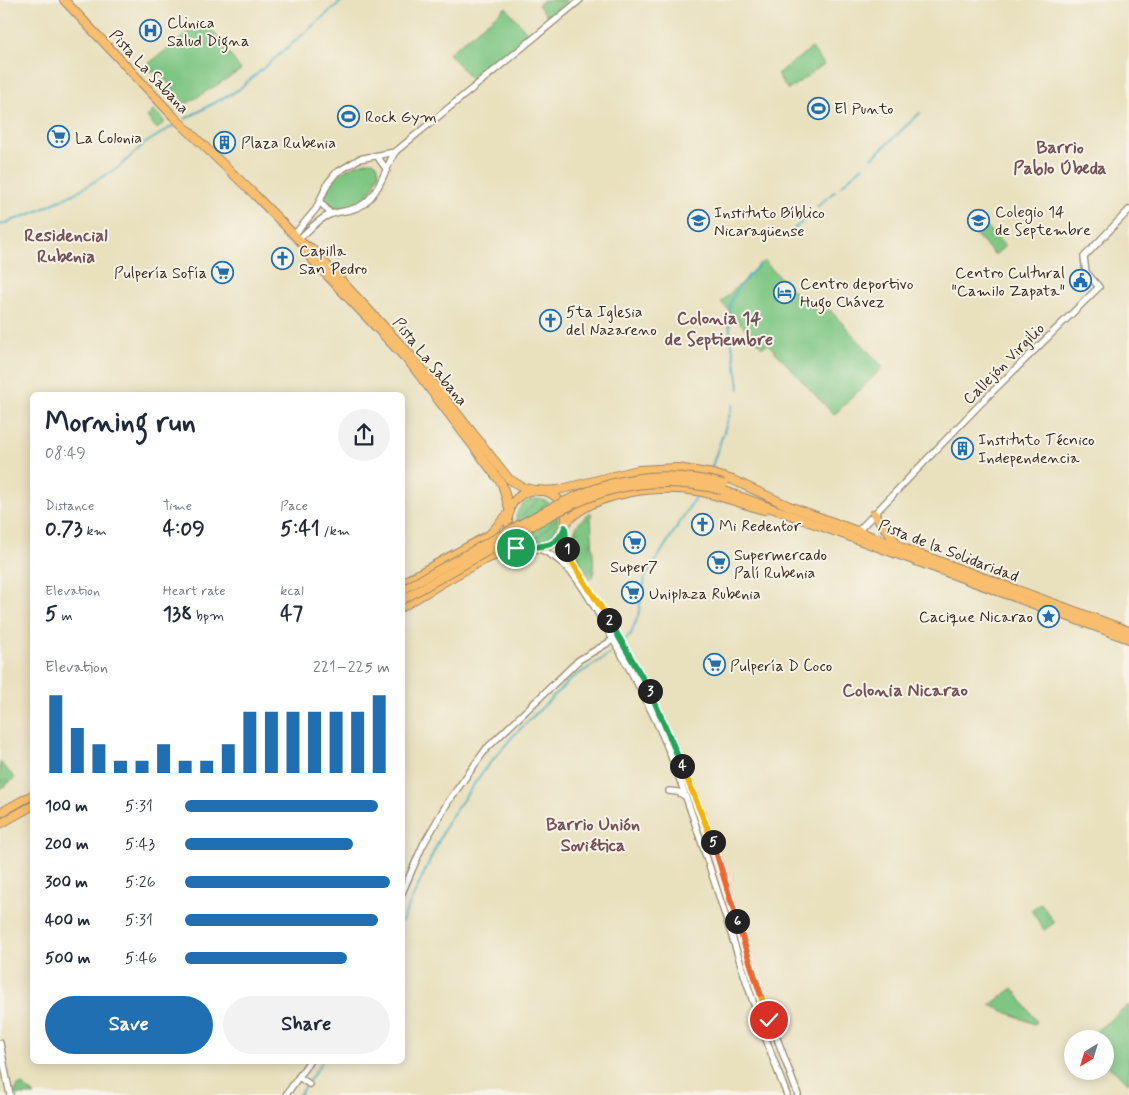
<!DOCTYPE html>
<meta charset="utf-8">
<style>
body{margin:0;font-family:Mynerve,sans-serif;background:#f2f2f3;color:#1f2937;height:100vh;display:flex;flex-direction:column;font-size:19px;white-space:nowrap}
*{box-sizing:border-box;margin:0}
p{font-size:16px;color:#747a83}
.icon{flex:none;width:28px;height:28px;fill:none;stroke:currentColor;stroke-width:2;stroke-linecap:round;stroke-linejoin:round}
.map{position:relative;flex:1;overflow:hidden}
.details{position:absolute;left:30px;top:392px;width:375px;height:672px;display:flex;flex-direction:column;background:#fff;border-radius:8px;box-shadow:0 2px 12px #0003}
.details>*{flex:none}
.needle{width:32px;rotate:218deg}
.tools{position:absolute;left:1064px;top:1030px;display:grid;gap:10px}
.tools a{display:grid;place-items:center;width:50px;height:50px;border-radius:50%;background:#fff;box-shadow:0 2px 12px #0003;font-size:25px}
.pin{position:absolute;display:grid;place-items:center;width:42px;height:42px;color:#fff;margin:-21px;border:2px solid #fff;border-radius:50%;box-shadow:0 1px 5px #0007}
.km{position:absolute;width:25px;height:25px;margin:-12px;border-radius:50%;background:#222;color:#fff;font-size:14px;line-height:25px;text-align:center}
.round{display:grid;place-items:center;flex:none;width:52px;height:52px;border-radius:26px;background:#f2f2f3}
.summary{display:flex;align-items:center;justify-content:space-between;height:85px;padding:0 15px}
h1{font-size:28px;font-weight:700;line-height:38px}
.metrics{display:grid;grid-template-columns:repeat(3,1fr);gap:8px;height:85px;padding:5px 15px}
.metrics div{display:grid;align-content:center}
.metrics b{font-size:21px;font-weight:700}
.metrics small{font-size:14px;font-weight:400}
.metrics p{font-size:14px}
.chart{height:140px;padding:10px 15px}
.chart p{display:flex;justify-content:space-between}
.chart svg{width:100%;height:90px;margin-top:5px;stroke:#1f6fb2;stroke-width:6}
.primary-button{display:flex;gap:10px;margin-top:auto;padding:10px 15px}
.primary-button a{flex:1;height:58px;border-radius:30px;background:#1f6fb2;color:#fff;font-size:20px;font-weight:700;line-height:58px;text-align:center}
.primary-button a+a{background:#f2f2f3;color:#1f2937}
ul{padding:0 15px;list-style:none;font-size:16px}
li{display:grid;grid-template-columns:80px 60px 1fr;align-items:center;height:38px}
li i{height:12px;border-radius:6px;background:#1f6fb2}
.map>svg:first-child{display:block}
.grass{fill:url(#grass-tufts);stroke:#5c7850}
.park{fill:#7ec683;stroke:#5c7850}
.garden{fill:url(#garden-furrows);stroke:#5c7850}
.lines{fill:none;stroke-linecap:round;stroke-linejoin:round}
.stream{stroke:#3facbe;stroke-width:2}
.tertiary-casing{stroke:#92856e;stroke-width:8}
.primary-casing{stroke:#92856e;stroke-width:10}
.tertiary{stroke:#fff;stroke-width:5.5}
.primary{stroke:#f9be6d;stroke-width:8}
.primary-bridge-casing{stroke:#92856e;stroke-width:10;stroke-linecap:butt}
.primary-bridge{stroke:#f9be6d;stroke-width:8}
.split-1-casing{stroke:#fff;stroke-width:10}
.split-2-casing{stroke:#fff;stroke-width:10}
.split-3-casing{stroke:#fff;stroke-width:10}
.split-4-casing{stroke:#fff;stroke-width:10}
.split-5-casing{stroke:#fff;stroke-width:10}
.split-6-casing{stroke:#fff;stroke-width:10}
.split-7-casing{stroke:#fff;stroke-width:10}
.split-8-casing{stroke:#fff;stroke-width:10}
.split-1{stroke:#22a559;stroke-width:6}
.split-2{stroke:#f5b400;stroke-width:6}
.split-3{stroke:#22a559;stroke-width:6}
.split-4{stroke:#22a559;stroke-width:6}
.split-5{stroke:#f5b400;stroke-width:6}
.split-6{stroke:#f0652b;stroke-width:6}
.split-7{stroke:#f0652b;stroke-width:6}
.split-8{stroke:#f5b400;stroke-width:6}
.labels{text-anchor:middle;stroke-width:4;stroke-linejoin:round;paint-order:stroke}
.poi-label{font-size:16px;fill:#3b2a1e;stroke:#f7f3e8;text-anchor:start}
.street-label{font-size:16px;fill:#3b2a1e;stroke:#f7f3e8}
.neighbourhood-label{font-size:18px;font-weight:bold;fill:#725258;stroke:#f7f3e8}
</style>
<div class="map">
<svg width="1129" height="1095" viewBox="0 0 1129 1095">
<defs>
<pattern id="grass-tufts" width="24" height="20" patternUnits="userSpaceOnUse" patternTransform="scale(1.25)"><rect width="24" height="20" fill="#7ec683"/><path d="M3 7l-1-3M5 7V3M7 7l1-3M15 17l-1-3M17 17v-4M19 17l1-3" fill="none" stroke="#68a16b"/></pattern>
<pattern id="garden-furrows" width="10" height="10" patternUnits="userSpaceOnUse" patternTransform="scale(1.25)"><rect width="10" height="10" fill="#7ec683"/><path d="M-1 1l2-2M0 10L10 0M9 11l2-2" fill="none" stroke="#68a16b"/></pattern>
</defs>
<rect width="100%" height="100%" fill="#f7f3e8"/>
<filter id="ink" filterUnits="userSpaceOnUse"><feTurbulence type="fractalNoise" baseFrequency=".02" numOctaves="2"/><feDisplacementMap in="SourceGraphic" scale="10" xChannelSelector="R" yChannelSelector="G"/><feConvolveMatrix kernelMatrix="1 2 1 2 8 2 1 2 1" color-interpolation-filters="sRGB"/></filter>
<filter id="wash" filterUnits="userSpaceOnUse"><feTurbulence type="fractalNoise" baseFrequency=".0096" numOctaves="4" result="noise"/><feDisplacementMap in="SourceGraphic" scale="20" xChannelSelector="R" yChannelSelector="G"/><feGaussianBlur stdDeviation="1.12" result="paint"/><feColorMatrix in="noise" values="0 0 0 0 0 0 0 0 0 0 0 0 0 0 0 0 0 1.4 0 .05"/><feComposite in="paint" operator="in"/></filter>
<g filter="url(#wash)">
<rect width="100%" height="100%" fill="#e9e0be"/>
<g class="grass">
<path d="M591,513l3,62 -4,4c-13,-23 -30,-48 1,-66z"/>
<path d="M0,762l15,16 -15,11z"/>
</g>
<g class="park">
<path d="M544,0h22l1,1 -19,16 -10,-12z"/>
<path d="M506,7l23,28 -56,47 -24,-29z"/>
<path d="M205,20l36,50 -63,39 -6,-8 1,-12c-9,-11 -13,-17 -27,-19l-2,-3z"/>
<path d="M812,48l12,16 -36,26 -11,-16z"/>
<path d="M154,110l11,12 -8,7 -10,-12z"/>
<path d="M373,161l4,3 2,8c-6,22 -25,42 -50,36l-3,-3c-5,-24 26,-43 47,-44z"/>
<path d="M982,222l23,24 -10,9 -23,-24z"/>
<path d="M764,261l42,43 15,9 9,-3 53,57 -49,48 -66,-71 -6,3 -41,-45z"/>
<path d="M1041,903l13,20 -10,7 -13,-20z"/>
<path d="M1013,988l24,34 -3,2 -44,-19z"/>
<path d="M1129,1005v78l-24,-19v-25h-10v-7z"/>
<path d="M22,1085l13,10h-22l5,-9z"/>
</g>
<circle class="garden" cx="537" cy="520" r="21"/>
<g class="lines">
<g class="stream">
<path d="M185,119l53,-29 105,-90"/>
<path d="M872,158l48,-45"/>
<path d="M841,186l22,-20"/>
<path d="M817,207l18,-16"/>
<path d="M0,225l38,-14 35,-17 46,-27 25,-23 29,-18"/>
<path d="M788,235l20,-19"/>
<path d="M739,389c-1,-24 -17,-72 -6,-92 7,-13 17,-23 27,-33"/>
<path d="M711,469l22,-64"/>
<path d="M626,639l5,-5 7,-18 7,-38 53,-85"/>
<path d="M402,921l46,-100 36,-51 30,-35 57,-56 39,-25"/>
<path d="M309,1081l13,-19"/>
<path d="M299,1095l7,-10"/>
</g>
</g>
</g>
<g filter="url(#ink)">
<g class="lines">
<defs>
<g id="tertiary">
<path d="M377,156l10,14"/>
<path d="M320,202l11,12"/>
<path d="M294,235l22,-26 12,-26 8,-10 23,-14 36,-7"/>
<path d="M298,240c10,-9 19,-20 31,-25 12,-5 25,-3 36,-12 16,-14 20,-34 30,-51l185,-152"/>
<path d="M565,527l1,17 4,13 70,116 35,75 39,95 39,130 45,122"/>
<path d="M858,531l128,-133 113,-111 -13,-15 -2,-15 45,-47"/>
<path d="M537,548c36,13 52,50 70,81 23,40 45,79 62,122 44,113 73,231 118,344"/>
<path d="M669,791l9,1 7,4"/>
<path d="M402,893l21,-48 25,-43 38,-53 93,-89 34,-20"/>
<path d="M0,1043l10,52"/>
<path d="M299,1077l10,7"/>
<path d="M286,1095l23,-33"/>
</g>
<g id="primary">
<path d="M64,0l110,117 81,78 48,49 8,4 104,112 94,119 13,8 16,4"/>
<path d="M303,244l3,9 105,111 91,120 8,27"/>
<path d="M722,490l407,149"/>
<circle cx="537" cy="519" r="29"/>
<path d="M540,491l18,-1 80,-20 40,-2 35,6 20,6 56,26 340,125"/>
<path d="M874,514l25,32"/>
<path d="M566,523c26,-31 92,-38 131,-32 23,4 44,13 67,19"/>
<path d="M402,583l87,-48 20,-22"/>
<path d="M402,607c30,-17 95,-62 127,-59"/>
<path d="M0,813l32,-18"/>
<path d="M0,824l32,-18"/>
</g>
</defs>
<use href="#tertiary" class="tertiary-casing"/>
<use href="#primary" class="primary-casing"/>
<use href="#tertiary" class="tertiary"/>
<use href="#primary" class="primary"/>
<defs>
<g id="primary-bridge">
<path d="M402,590c35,-19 69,-38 103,-57 74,-42 132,-72 219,-49"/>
<path d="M402,600c36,-21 72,-41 107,-61 73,-43 126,-70 213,-49"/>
</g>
</defs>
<use href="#primary-bridge" class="primary-bridge-casing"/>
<use href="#primary-bridge" class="primary-bridge"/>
</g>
</g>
<g class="lines" filter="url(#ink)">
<defs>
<path id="split-1" d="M516,548c20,-3 40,4 49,-21l2,22"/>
<path id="split-2" d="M567,549l5,13 37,58"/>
<path id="split-3" d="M609,620l41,71"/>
<path id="split-4" d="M650,691l32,75"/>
<path id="split-5" d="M682,766l31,76"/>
<path id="split-6" d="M713,842l24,79"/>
<path id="split-7" d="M737,921l25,78"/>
<path id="split-8" d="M762,999l7,21"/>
</defs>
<use href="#split-1" class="split-1-casing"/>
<use href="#split-2" class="split-2-casing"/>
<use href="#split-3" class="split-3-casing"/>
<use href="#split-4" class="split-4-casing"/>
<use href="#split-5" class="split-5-casing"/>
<use href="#split-6" class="split-6-casing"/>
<use href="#split-7" class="split-7-casing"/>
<use href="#split-8" class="split-8-casing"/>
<use href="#split-1" class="split-1"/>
<use href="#split-2" class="split-2"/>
<use href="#split-3" class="split-3"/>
<use href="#split-4" class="split-4"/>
<use href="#split-5" class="split-5"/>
<use href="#split-6" class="split-6"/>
<use href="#split-7" class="split-7"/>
<use href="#split-8" class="split-8"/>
</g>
<defs>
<symbol id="hospital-ring" viewBox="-11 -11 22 22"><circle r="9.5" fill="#f7f3e8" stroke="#1f6fb2" stroke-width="1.5"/><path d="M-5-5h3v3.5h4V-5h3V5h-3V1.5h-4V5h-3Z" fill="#1f6fb2"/></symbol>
<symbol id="stadium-ring" viewBox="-11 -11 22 22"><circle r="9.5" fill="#f7f3e8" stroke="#1f6fb2" stroke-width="1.5"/><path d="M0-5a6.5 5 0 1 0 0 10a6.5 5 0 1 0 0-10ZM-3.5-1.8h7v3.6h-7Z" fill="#1f6fb2"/></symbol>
<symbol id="supermarket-ring" viewBox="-11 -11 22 22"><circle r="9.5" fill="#f7f3e8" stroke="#1f6fb2" stroke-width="1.5"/><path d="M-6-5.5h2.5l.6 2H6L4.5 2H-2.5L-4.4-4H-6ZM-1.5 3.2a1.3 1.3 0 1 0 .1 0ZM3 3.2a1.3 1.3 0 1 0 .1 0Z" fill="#1f6fb2"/></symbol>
<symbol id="building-ring" viewBox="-11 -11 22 22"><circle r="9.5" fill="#f7f3e8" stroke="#1f6fb2" stroke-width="1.5"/><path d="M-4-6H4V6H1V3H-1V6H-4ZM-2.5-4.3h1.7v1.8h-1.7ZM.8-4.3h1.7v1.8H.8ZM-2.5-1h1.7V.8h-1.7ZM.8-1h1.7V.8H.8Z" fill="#1f6fb2"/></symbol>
<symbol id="school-ring" viewBox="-11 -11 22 22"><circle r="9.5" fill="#f7f3e8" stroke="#1f6fb2" stroke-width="1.5"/><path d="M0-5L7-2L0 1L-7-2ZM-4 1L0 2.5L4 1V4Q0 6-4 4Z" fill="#1f6fb2"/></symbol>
<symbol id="university-ring" viewBox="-11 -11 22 22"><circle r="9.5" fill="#f7f3e8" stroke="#1f6fb2" stroke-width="1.5"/><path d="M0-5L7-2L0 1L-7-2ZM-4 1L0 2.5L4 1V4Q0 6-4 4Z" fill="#1f6fb2"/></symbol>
<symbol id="church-ring" viewBox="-11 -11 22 22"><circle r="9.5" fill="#f7f3e8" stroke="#1f6fb2" stroke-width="1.5"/><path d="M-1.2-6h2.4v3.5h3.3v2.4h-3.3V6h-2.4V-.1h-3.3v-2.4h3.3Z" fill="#1f6fb2"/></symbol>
<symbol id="civic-ring" viewBox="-11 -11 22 22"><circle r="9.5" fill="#f7f3e8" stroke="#1f6fb2" stroke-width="1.5"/><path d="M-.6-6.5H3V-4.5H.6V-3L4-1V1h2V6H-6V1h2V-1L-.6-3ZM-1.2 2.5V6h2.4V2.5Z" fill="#1f6fb2"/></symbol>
<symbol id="hotel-ring" viewBox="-11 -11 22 22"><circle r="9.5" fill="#f7f3e8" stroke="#1f6fb2" stroke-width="1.5"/><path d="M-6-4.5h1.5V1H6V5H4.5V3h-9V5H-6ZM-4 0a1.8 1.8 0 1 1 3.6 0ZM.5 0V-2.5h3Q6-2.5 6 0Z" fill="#1f6fb2"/></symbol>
<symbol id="sight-ring" viewBox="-11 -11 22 22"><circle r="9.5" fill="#f7f3e8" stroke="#1f6fb2" stroke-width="1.5"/><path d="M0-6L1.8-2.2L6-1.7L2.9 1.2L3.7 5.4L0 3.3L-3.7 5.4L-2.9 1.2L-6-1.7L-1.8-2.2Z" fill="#1f6fb2"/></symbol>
</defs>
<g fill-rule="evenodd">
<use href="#hospital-ring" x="138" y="18" width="25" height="25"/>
<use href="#stadium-ring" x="806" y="96" width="25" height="25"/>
<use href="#stadium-ring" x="336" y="104" width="25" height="25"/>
<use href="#supermarket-ring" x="46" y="124" width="25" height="25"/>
<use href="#building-ring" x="212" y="130" width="25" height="25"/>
<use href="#school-ring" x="966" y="208" width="25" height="25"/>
<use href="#university-ring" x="686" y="208" width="25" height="25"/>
<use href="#church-ring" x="270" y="246" width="25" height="25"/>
<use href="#supermarket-ring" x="210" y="260" width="25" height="25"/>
<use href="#civic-ring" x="1068" y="268" width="25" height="25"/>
<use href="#hotel-ring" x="772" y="280" width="25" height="25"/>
<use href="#church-ring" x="538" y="308" width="25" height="25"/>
<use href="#building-ring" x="950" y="436" width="25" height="25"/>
<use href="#church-ring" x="690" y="512" width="25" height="25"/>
<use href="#supermarket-ring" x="622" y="530" width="25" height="25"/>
<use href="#supermarket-ring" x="706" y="550" width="25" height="25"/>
<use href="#supermarket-ring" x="620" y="580" width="25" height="25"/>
<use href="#sight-ring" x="1036" y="604" width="25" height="25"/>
<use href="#supermarket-ring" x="702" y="652" width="25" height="25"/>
</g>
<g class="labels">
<g class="poi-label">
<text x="167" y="28">Clinica<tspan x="167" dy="18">Salud Digna</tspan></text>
<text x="834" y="114">El Punto</text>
<text x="365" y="122">Rock Gym</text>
<text x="75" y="143">La Colonia</text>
<text x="241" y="148">Plaza Rubenia</text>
<text x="995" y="217">Colegio 14<tspan x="995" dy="18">de Septembre</tspan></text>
<text x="714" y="218">Instituto Bíblico<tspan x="714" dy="18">Nicaragüense</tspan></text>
<text x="299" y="256">Capilla<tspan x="299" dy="18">San Pedro</tspan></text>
<text x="207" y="278" text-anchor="end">Pulpería Sofía</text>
<text x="1065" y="278" text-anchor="end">Centro Cultural<tspan x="1065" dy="18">"Camilo Zapata"</tspan></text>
<text x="800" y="289">Centro deportivo<tspan x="800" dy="18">Hugo Chávez</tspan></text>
<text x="566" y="317">5ta Iglesia<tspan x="566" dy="18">del Nazareno</tspan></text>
<text x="978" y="445">Instituto Técnico<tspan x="978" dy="18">Independencia</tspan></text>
<text x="719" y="531">Mi Redentor</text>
<text x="734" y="560">Supermercado<tspan x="734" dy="18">Palí Rubenia</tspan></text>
<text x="634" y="572" text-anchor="middle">Super7</text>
<text x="649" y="599">Uniplaza Rubenia</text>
<text x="1033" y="622" text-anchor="end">Cacique Nicarao</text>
<text x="730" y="671">Pulpería D Coco</text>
</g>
<g class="street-label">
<text transform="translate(150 71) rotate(47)" y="6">Pista La Sabana</text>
<text transform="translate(431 361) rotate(51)" y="6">Pista La Sabana</text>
<text transform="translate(1003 363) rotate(-45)" y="6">Callejón Virgilio</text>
<text transform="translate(949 550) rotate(21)" y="6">Pista de la Solidaridad</text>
</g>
<g class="neighbourhood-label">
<text x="1060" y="153">Barrio<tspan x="1060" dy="21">Pablo Úbeda</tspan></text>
<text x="66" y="241">Residencial<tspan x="66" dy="21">Rubenia</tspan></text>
<text x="719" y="324">Colonia 14<tspan x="719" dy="21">de Septiembre</tspan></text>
<text x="905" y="696">Colonia Nicarao</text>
<text x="593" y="830">Barrio Unión<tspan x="593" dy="21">Soviética</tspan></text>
</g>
</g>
</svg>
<div class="tools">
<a><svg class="needle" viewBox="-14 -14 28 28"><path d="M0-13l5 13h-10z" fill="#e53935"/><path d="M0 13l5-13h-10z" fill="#747a83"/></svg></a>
</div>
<div class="pin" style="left:516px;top:548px;background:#1e9e55"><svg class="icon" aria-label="arrive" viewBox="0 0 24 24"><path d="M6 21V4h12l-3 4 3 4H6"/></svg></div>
<div class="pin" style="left:769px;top:1020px;background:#d93025"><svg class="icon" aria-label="check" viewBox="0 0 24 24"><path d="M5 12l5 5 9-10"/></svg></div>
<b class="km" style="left:567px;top:549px">1</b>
<b class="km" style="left:609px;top:620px">2</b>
<b class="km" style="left:650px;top:691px">3</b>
<b class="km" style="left:682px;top:766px">4</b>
<b class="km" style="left:713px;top:842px">5</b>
<b class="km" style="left:737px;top:921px">6</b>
<section class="details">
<div class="summary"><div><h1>Morning run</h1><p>08:49</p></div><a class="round"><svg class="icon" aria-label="share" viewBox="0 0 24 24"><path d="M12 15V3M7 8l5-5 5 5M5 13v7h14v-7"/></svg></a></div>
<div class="metrics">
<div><p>Distance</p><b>0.73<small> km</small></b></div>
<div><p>Time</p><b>4:09</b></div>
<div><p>Pace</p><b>5:41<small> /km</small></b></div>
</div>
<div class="metrics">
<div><p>Elevation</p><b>5<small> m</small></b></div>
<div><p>Heart rate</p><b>138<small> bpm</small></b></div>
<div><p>kcal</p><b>47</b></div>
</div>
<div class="chart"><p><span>Elevation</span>221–225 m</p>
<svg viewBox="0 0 160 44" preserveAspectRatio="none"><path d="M5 44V6M15 44V22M25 44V30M35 44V38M45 44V38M55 44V30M65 44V38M75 44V38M85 44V30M95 44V14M105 44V14M115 44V14M125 44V14M135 44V14M145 44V14M155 44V6"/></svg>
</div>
<ul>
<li><b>100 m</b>5:31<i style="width:94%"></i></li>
<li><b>200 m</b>5:43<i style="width:82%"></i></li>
<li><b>300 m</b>5:26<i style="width:100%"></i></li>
<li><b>400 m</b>5:31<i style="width:94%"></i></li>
<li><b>500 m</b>5:46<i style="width:79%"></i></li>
</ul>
<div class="primary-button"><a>Save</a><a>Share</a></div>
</section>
</div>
